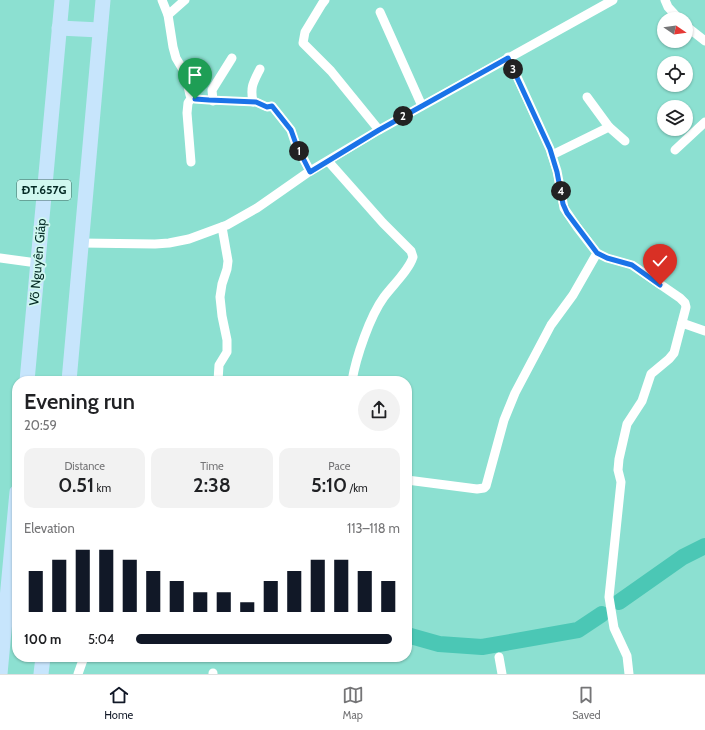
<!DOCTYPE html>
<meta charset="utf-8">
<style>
body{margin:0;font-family:Cabin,sans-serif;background:#f2f2f2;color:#202124;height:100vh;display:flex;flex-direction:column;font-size:15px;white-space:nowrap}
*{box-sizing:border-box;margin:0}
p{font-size:13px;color:#757577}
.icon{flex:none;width:22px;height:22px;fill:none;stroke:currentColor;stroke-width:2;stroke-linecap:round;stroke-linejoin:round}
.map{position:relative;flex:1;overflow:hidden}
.drawer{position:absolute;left:12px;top:376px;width:400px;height:286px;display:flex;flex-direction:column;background:#fff;border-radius:16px;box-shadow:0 1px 3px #0004}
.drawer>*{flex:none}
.needle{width:26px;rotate:103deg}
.buttons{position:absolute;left:657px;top:12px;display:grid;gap:8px}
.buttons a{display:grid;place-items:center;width:36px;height:36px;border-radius:50%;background:#fff;box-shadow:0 1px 3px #0004;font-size:20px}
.pin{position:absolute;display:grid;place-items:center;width:34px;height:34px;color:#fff;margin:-41px -17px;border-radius:50% 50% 50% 0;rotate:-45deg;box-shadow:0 0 4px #0007}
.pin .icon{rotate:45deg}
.km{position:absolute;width:20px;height:20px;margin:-10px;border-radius:50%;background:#222;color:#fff;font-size:11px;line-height:20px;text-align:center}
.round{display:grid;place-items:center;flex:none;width:42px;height:42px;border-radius:21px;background:#f2f2f2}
.overview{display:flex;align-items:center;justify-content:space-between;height:68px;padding:0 12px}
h1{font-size:22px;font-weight:600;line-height:30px}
.metrics{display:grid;grid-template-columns:repeat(3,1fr);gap:6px;height:68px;padding:4px 12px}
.metrics div{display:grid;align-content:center;border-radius:10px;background:#f2f2f2;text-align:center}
.metrics b{font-size:20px;font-weight:600}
.metrics small{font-size:11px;font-weight:400}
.metrics p{font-size:11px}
.chart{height:112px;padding:8px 12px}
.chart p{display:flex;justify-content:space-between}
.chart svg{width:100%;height:72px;margin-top:4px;stroke:#111827;stroke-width:6}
ul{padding:0 12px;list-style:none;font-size:13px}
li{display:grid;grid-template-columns:64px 48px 1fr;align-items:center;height:30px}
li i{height:10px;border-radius:5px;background:#111827}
.menu{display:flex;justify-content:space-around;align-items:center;height:56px;border-top:1px solid #e0e0e0;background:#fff;font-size:11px;color:#757577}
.menu a{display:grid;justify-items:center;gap:2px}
.menu .active{color:#111827}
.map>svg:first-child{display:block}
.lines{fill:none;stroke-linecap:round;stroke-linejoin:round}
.river{stroke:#4bc7b5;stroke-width:16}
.street{stroke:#fff;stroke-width:9}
.primary{stroke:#c7e5fc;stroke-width:15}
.route-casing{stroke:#fff;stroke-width:8}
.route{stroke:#1a73e8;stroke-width:5}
.labels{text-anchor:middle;stroke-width:3.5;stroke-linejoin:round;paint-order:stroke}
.shield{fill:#d0f8f0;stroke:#426863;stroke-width:1}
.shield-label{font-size:12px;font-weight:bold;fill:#052b26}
.street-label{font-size:13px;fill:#052b26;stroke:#d0f8f0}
</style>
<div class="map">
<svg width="705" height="674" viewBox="0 0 705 674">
<rect width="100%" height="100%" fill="#8ce0d1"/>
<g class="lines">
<g class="river">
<path d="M619,602l64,-45 22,-11"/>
<path d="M407,635l32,9 43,3 96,-17 24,-16"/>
</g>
<g class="street">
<path d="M162,0l6,15 5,32 3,11 9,15 5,22 5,4 14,1 47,2 11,5 5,-1 19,24 5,15 14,26"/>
<path d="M325,0l-3,4 -17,28 -2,11 28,28 48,59"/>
<path d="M665,0l3,7 11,12"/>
<path d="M380,12l42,94"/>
<path d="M168,15l17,-15"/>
<path d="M686,26l19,15"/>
<path d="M587,97l22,30"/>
<path d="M213,101l-1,-11 20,-32"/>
<path d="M253,102c-3,-15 0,-19 7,-33"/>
<path d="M675,150l30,-28"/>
<path d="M552,155l57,-28 16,14"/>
<path d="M328,161l55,62 28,28 2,6c-4,13 -20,28 -29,40 -14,19 -28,60 -32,84"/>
<path d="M191,162l-4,-49 1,-10 4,-6"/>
<path d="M81,243l74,1 14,-1 20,-4 38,-14 30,-17 53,-37 69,-41 234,-130"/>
<path d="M597,253l10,5 25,7 48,33 5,5 1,4 -12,46 -5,6 -18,15 -9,27 -15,23 -8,35 -1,11 3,12 -12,115 5,31 13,28 2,18"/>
<path d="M0,258l37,5"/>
<path d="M682,323l23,8"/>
<path d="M218,381l1,-16 8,-13v-12l-5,-24 -2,-19 2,-13 5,-15 1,-8 -6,-34"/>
<path d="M407,480l70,9 7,-1 2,-2 18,-66 11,-27 36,-68 22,-30 24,-42 -20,-26 -13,-19 -7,-37 -7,-22 -42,-92"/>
<path d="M499,657l3,17"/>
<path d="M78,674l6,-17"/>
<path d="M213,674v-1"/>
</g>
<g class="primary">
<path d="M59,28l41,2"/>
<path d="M27,381l35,-381"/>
<path d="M69,381l34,-381"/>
<path d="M0,674l17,-182"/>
<path d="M41,674l2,-17"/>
</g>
</g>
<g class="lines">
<defs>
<path id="route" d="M195,99l14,1 47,2 11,5 5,-1 19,24 5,14 14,28 69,-42 129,-72 42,91 7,23 6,32 4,9 30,40 10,5 25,7 28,20"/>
</defs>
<use href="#route" class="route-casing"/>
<use href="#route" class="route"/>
</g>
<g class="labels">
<rect class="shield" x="17" y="180" width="54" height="20" rx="3"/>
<g class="shield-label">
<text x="44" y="194">ĐT.657G</text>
</g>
<g class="street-label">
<text transform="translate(37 262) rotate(-85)" y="5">Võ Nguyên Giáp</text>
</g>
</g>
</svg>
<div class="buttons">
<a><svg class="needle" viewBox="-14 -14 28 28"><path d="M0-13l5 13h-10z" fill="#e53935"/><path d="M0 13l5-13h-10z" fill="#757577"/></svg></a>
<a><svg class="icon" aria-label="locate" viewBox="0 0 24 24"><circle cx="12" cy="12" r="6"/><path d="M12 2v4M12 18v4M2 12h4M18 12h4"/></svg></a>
<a><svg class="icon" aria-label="layers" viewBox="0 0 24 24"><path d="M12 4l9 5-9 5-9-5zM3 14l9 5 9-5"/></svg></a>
</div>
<div class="pin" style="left:195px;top:99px;background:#1e9e55"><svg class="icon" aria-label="arrive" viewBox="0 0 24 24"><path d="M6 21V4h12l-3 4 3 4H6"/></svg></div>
<div class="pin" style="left:660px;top:285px;background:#d93025"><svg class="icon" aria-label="check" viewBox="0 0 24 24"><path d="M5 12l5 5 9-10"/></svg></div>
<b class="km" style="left:299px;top:151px">1</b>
<b class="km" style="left:403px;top:116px">2</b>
<b class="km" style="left:513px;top:69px">3</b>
<b class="km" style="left:561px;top:191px">4</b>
<section class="drawer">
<div class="overview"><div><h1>Evening run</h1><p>20:59</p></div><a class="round"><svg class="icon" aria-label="share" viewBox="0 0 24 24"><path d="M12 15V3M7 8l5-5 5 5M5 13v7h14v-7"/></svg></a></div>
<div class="metrics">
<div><p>Distance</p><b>0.51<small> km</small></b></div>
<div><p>Time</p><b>2:38</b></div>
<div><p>Pace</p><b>5:10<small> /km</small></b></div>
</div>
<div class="chart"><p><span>Elevation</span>113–118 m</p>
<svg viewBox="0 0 160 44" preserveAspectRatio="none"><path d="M5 44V19M15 44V12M25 44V6M35 44V6M45 44V12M55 44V19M65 44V25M75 44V32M85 44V32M95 44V38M105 44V25M115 44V19M125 44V12M135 44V12M145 44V19M155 44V25"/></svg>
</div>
<ul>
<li><b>100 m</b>5:04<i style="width:97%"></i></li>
</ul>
</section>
</div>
<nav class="menu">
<a class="active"><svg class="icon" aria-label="home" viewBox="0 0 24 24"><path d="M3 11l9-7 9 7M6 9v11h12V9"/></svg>Home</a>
<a><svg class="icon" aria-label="map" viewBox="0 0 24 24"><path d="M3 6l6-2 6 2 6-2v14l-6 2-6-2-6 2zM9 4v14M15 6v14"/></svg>Map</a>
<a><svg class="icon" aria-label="saved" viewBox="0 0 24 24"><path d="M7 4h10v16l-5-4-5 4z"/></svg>Saved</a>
</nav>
